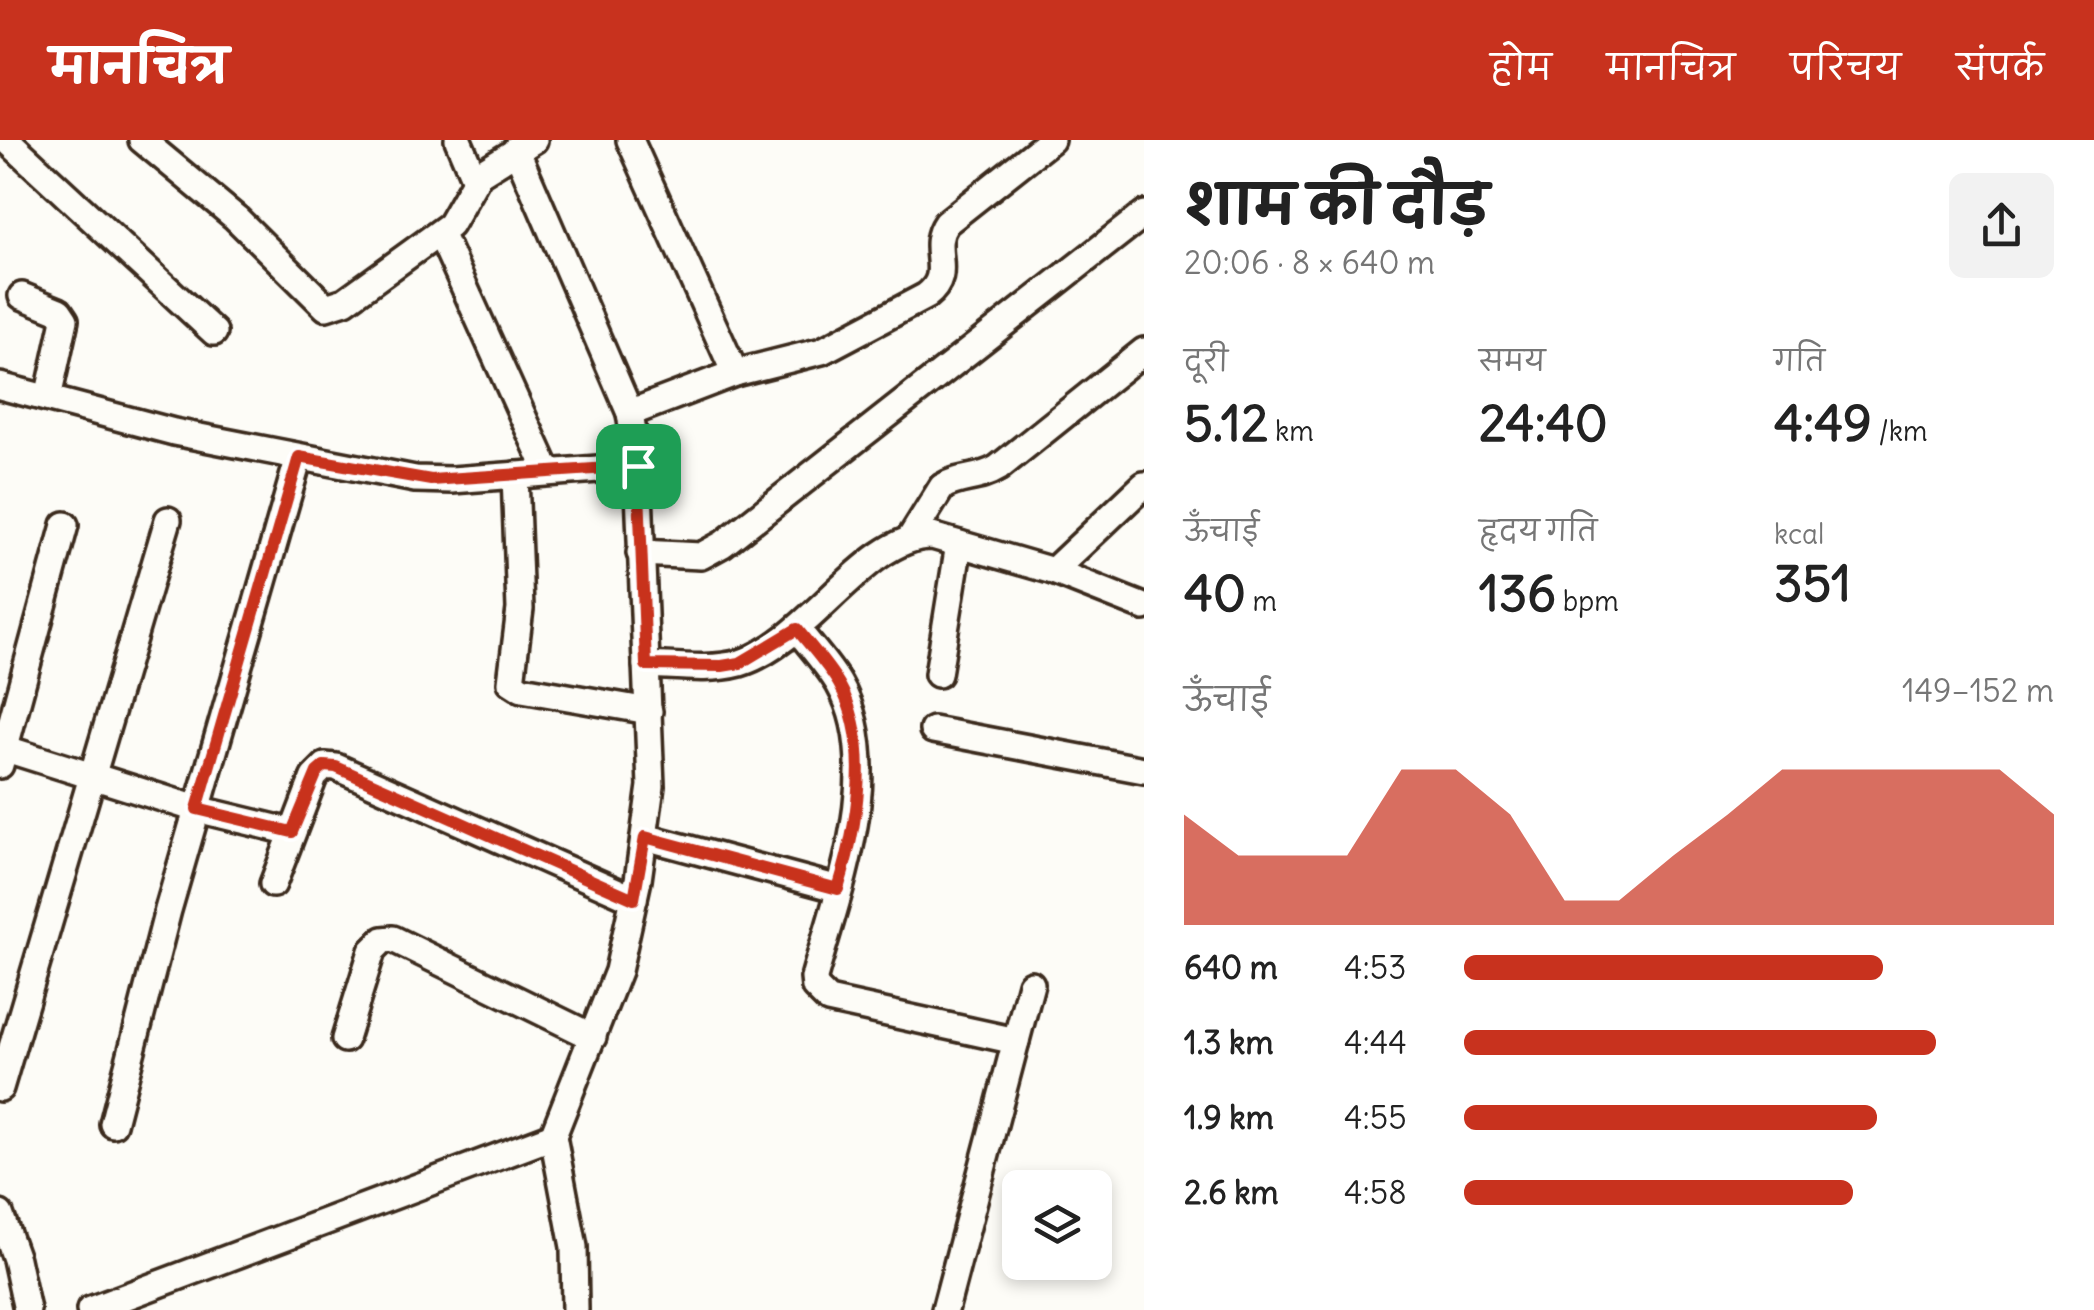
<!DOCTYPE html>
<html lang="hi">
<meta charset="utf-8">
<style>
body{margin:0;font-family:Delius,"Playpen Sans Deva",sans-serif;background:#f2f2f2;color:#222;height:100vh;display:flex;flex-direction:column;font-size:38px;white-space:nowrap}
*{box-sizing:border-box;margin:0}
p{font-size:32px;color:#767676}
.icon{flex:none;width:55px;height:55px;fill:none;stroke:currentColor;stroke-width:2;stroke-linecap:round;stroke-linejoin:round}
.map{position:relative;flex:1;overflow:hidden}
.sheet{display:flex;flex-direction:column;background:#fff;width:950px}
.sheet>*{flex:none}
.fabs{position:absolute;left:1002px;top:1030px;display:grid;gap:20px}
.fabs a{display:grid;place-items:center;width:110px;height:110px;border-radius:15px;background:#fff;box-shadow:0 5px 15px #0003;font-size:50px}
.pin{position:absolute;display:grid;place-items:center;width:85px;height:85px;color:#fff;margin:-42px;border-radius:20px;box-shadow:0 5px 15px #0006}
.round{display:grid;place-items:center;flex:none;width:105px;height:105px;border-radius:15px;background:#f2f2f2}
.overview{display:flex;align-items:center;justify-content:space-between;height:170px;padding:0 40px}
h1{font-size:55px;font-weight:700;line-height:75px}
.figures{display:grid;grid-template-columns:repeat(3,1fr);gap:15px;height:170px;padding:10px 40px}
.figures div{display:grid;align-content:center}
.figures b{font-size:50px;font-weight:700}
.figures small{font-size:28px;font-weight:400}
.figures p{font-size:28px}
.chart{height:280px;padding:20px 40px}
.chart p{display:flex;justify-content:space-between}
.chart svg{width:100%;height:180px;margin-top:10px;fill:#c8321e;opacity:.7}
ul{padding:0 40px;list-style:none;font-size:32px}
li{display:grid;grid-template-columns:160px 120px 1fr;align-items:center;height:75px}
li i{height:25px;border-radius:12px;background:#c8321e}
header{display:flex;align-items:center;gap:60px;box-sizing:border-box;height:140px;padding:0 50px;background:#c8321e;color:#fff}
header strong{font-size:48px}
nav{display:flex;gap:55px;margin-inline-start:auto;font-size:35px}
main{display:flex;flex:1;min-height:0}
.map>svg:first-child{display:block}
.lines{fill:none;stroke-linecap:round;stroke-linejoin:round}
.street-casing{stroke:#3b2a1e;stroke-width:32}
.street{stroke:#fdfcf7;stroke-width:25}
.route-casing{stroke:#fff;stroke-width:20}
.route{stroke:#c8321e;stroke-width:12}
</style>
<header>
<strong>मानचित्र</strong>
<nav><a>होम</a><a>मानचित्र</a><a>परिचय</a><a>संपर्क</a></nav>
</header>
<main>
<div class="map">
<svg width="1144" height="1170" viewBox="0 0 1144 1170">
<rect width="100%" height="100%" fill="#fdfcf7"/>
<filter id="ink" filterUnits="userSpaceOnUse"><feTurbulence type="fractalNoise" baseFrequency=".01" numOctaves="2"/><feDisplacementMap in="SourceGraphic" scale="20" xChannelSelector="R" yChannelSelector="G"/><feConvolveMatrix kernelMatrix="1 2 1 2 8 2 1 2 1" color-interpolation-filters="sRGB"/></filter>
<g filter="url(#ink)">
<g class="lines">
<defs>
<g id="street">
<path d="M7,0l207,192"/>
<path d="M142,0l94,78 90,89 19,-6 105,-76 29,-51 55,-34"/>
<path d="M458,0l17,40"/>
<path d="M630,0l105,233"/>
<path d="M516,9l114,264 8,53 13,320 -13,94 -20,91 -65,165 21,111 1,63"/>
<path d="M440,93l108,239"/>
<path d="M22,156l37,15 6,9 -17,78"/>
<path d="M0,246l174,46 241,47 37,1 186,-14"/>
<path d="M630,273l105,-40 87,-22 104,-55c30,-23 1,-46 20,-73l105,-83"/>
<path d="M515,335l5,134 -9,73 11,7 127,22"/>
<path d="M911,397l31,-50c17,-11 37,-7 56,-19l146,-117"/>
<path d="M640,413l61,3 22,-12 421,-330"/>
<path d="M1053,431l91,-86"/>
<path d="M797,489c14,18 31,36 42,55 48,84 -2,210 -25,294l1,9 13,13 188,41"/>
<path d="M646,525c30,1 65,6 94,-2 68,-20 126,-128 192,-127l121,35 91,36"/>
<path d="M938,534l21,-130"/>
<path d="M933,590l211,40"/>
<path d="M0,607l197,62 95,23"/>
<path d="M0,625l65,-240"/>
<path d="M645,697l194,52"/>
<path d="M273,744l41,-107 11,-11 11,1 298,132"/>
<path d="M345,899l27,-88 11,-11 10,-1 200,98"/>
<path d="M0,948l168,-568"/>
<path d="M113,984l55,-214 131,-453"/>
<path d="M0,1074l16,45 11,51"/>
<path d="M90,1170l463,-174"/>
<path d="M945,1170l86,-326"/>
</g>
</defs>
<use href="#street" class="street-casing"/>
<use href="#street" class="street"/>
</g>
</g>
<g class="lines" filter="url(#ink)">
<defs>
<path id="route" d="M299,317l132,23 207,-14 8,199 76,1 18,-3 57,-34c14,18 31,36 42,55 34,60 18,143 -1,205l-193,-52 -11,62 -298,-132 -12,-1 -7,6 -25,60 -95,-23z"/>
</defs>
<use href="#route" class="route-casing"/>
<use href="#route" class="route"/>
</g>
</svg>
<div class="fabs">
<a><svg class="icon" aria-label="layers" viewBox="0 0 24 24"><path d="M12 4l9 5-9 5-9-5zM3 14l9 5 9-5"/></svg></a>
</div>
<div class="pin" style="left:638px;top:326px;background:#1e9e55"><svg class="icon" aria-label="arrive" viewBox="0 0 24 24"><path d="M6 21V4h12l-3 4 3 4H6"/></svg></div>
</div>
<section class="sheet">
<div class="overview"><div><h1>शाम की दौड़</h1><p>20:06 · 8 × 640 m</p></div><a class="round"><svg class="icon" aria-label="share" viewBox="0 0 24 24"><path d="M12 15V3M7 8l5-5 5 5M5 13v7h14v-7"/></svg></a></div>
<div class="figures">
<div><p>दूरी</p><b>5.12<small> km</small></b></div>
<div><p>समय</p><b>24:40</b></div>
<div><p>गति</p><b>4:49<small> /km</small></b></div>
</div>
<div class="figures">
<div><p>ऊँचाई</p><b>40<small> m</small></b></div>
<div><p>हृदय गति</p><b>136<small> bpm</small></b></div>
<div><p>kcal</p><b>351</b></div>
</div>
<div class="chart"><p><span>ऊँचाई</span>149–152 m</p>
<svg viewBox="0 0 160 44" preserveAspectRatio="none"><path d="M0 44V17L10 27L20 27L30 27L40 6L50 6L60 17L70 38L80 38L90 27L100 17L110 6L120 6L130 6L140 6L150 6L160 17V44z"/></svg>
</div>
<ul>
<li><b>640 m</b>4:53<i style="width:71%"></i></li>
<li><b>1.3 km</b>4:44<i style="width:80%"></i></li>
<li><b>1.9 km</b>4:55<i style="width:70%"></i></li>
<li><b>2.6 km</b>4:58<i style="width:66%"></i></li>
</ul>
</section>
</main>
